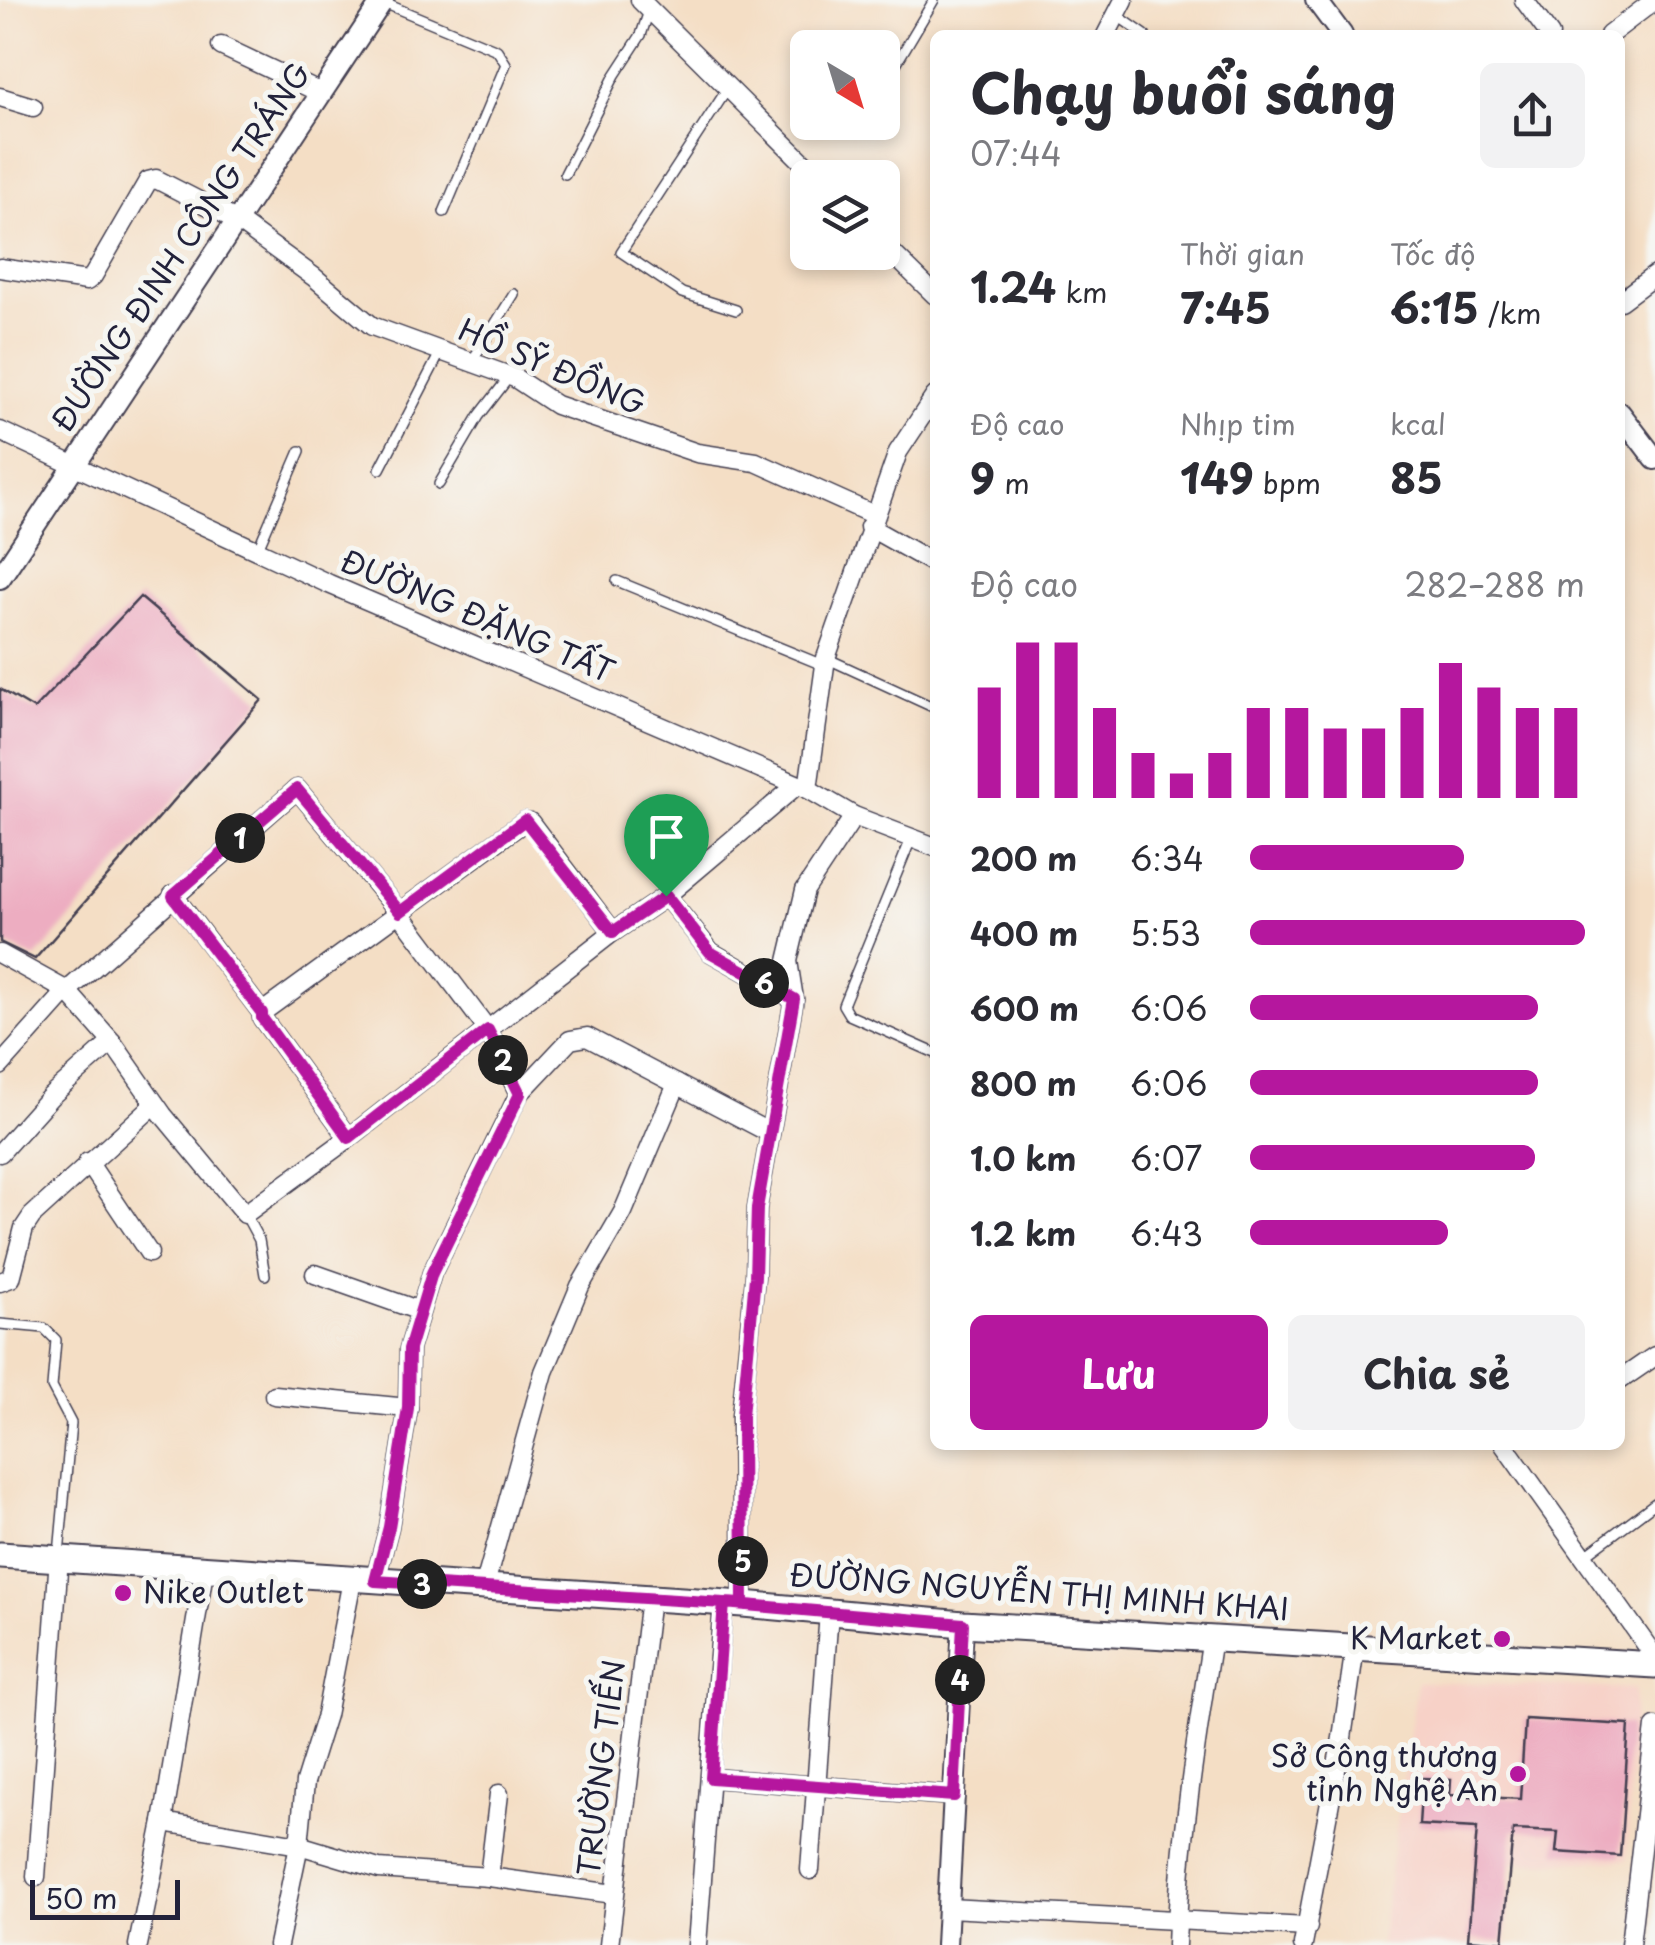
<!DOCTYPE html>
<html lang="vi">
<meta charset="utf-8">
<style>
body{margin:0;font-family:"Playpen Sans",sans-serif;background:#f2f2f3;color:#2b2b33;height:100vh;display:flex;flex-direction:column;font-size:38px;white-space:nowrap}
*{box-sizing:border-box;margin:0}
p{font-size:32px;color:#7c7c81}
.icon{flex:none;width:55px;height:55px;fill:none;stroke:currentColor;stroke-width:2;stroke-linecap:round;stroke-linejoin:round}
.map{position:relative;flex:1;overflow:hidden}
.panel{position:absolute;left:930px;top:30px;width:695px;height:1420px;display:flex;flex-direction:column;background:#fff;border-radius:15px;box-shadow:0 5px 15px #0003}
.panel>*{flex:none}
.needle{width:65px;rotate:142deg}
.fabs{position:absolute;left:790px;top:30px;display:grid;gap:20px}
.fabs a{display:grid;place-items:center;width:110px;height:110px;border-radius:15px;background:#fff;box-shadow:0 5px 15px #0003;font-size:50px}
.scale{position:absolute;left:30px;bottom:25px;width:150px;box-sizing:border-box;padding-left:10px;border:5px solid #22223b;border-top:0;font-size:28px;line-height:35px;white-space:nowrap;color:#22223b;-webkit-text-stroke:8px #f6f6f2;paint-order:stroke}
.pin{position:absolute;display:grid;place-items:center;width:85px;height:85px;color:#fff;margin:-102px -42px;border-radius:50% 50% 50% 0;rotate:-45deg;box-shadow:0 0 10px #0007}
.pin .icon{rotate:45deg}
.km{position:absolute;width:50px;height:50px;margin:-25px;border-radius:50%;background:#222;color:#fff;font-size:28px;line-height:50px;text-align:center}
.round{display:grid;place-items:center;flex:none;width:105px;height:105px;border-radius:15px;background:#f2f2f3}
.summary{display:flex;align-items:center;justify-content:space-between;height:170px;padding:0 40px}
h1{font-size:55px;font-weight:700;line-height:75px}
.metrics{display:grid;grid-template-columns:repeat(3,1fr);gap:15px;height:170px;padding:10px 40px}
.metrics div{display:grid;align-content:center}
.metrics b{font-size:42px;font-weight:700}
.metrics small{font-size:28px;font-weight:400}
.metrics p{font-size:28px}
.chart{height:280px;padding:20px 40px}
.chart p{display:flex;justify-content:space-between}
.chart svg{width:100%;height:180px;margin-top:10px;stroke:#b5179e;stroke-width:6}
.cta{display:flex;gap:20px;margin-top:auto;padding:20px 40px}
.cta a{flex:1;height:115px;border-radius:15px;background:#b5179e;color:#fff;font-size:40px;font-weight:700;line-height:115px;text-align:center}
.cta a+a{background:#f2f2f3;color:#2b2b33}
ul{padding:0 40px;list-style:none;font-size:32px}
li{display:grid;grid-template-columns:160px 120px 1fr;align-items:center;height:75px}
li i{height:25px;border-radius:12px;background:#b5179e}
.map>svg:first-child{display:block}
.built{fill:#f7d1c7}
.building{fill:#edadc1}
.lines{fill:none;stroke-linecap:round;stroke-linejoin:round}
.service-casing{stroke:#423e50;stroke-width:12}
.minor-casing{stroke:#423e50;stroke-width:21}
.tertiary-casing{stroke:#423e50;stroke-width:24}
.secondary-casing{stroke:#423e50;stroke-width:29}
.service{stroke:#fff;stroke-width:9}
.minor{stroke:#fff;stroke-width:18}
.tertiary{stroke:#fff;stroke-width:20}
.secondary{stroke:#fff;stroke-width:25}
.route-casing{stroke:#fff;stroke-width:20}
.route{stroke:#b5179e;stroke-width:12}
.poi-dot{fill:#b5179e;stroke:#f6f6f2;stroke-width:4}
.labels{text-anchor:middle;stroke-width:10;stroke-linejoin:round;paint-order:stroke}
.street-label{font-size:30px;fill:#22223b;stroke:#f6f6f2}
.poi-label{font-size:30px;fill:#22223b;stroke:#f6f6f2;text-anchor:end}
</style>
<div class="map">
<svg width="1655" height="1945" viewBox="0 0 1655 1945">
<rect width="100%" height="100%" fill="#f6f6f2"/>
<filter id="ink" filterUnits="userSpaceOnUse"><feTurbulence type="fractalNoise" baseFrequency=".01" numOctaves="2"/><feDisplacementMap in="SourceGraphic" scale="20" xChannelSelector="R" yChannelSelector="G"/><feConvolveMatrix kernelMatrix="1 2 1 2 8 2 1 2 1" color-interpolation-filters="sRGB"/></filter>
<filter id="wash" filterUnits="userSpaceOnUse"><feTurbulence type="fractalNoise" baseFrequency=".0048" numOctaves="4" result="noise"/><feDisplacementMap in="SourceGraphic" scale="40" xChannelSelector="R" yChannelSelector="G"/><feGaussianBlur stdDeviation="2.25" result="paint"/><feColorMatrix in="noise" values="0 0 0 0 0 0 0 0 0 0 0 0 0 0 0 0 0 1.4 0 .05"/><feComposite in="paint" operator="in"/></filter>
<g filter="url(#wash)">
<rect width="100%" height="100%" fill="#f4dec5"/>
<path class="built" d="M1417,1682l218,7 -8,171 -115,3 -5,82h-127z"/>
<g id="blocks">
<g class="building">
<path d="M140,597l122,103 -227,259 -35,-17v-253l34,20z"/>
<path d="M1525,1719l104,6 -9,131 -64,-4 2,-20 -45,-2 -10,112 -35,-3 9,-111 -58,-3 3,-47 29,1 -1,16 70,4z"/>
</g>
</g>
</g>
<g filter="url(#ink)">
<use href="#blocks" fill-opacity="0" stroke="#423e50" stroke-width="2.5"/>
<g class="lines">
<defs>
<g id="service">
<path d="M384,3l113,47 9,14 -62,148"/>
<path d="M1115,14l30,21"/>
<path d="M890,74l44,-74"/>
<path d="M728,88l-107,164 61,41 54,17"/>
<path d="M565,174l50,-99 26,-40 8,-24"/>
<path d="M472,361l42,-67"/>
<path d="M380,469l61,-118"/>
<path d="M439,484l40,-68 31,-40"/>
<path d="M257,551l43,-100"/>
<path d="M617,581l208,85"/>
<path d="M826,658l109,50"/>
<path d="M911,839l-68,166 6,10 86,38"/>
<path d="M245,1214l14,26 6,35"/>
<path d="M0,1324l44,4 12,12 -4,47 19,36 -12,131"/>
<path d="M1583,1557l72,-54"/>
</g>
<g id="minor">
<path d="M640,0l179,178"/>
<path d="M1524,0l26,35"/>
<path d="M1106,35l18,-35"/>
<path d="M1609,35l46,-35"/>
<path d="M221,46l100,47"/>
<path d="M0,97l33,10"/>
<path d="M882,243l53,52"/>
<path d="M0,268l87,13 6,-5 55,-95 8,-2 80,41 78,57 58,49 143,52 41,27 141,48 59,9 118,53"/>
<path d="M1620,301l35,-26"/>
<path d="M0,431l329,153 479,205 46,27 81,31"/>
<path d="M869,527l66,37"/>
<path d="M808,789l18,-131 72,-206 37,-56"/>
<path d="M173,895l89,118"/>
<path d="M666,896l45,56 83,47"/>
<path d="M0,954l67,37 45,51 51,73 82,99 104,-76 264,-206 53,-36 131,-111"/>
<path d="M0,1066l67,-75 230,-202 103,124 88,117 31,64"/>
<path d="M349,1138l-87,-120 2,-7 261,-190 5,1 83,110"/>
<path d="M0,1153l50,-56 62,-55"/>
<path d="M88,1162l61,91"/>
<path d="M315,1274l105,37"/>
<path d="M0,1282l11,-4 13,-50 8,-12 123,-112"/>
<path d="M1620,1380l35,-24"/>
<path d="M274,1395l134,13"/>
<path d="M1504,1445l151,212"/>
<path d="M375,1581l14,-54 19,-119 1,-59 23,-76 87,-179 51,-54 17,-3 183,96"/>
<path d="M484,1588l60,-216 36,-86 43,-74 54,-128"/>
<path d="M743,1604l-2,-188 14,-139 2,-69 37,-209 -6,-38 17,-71 49,-74"/>
<path d="M711,1778l243,18"/>
<path d="M163,1822l136,23 80,24 110,8 125,17"/>
<path d="M810,1870l19,-258"/>
<path d="M36,1877l23,-320"/>
<path d="M489,1877l10,-83"/>
<path d="M948,1908l360,19"/>
<path d="M138,1945l25,-123 41,-251"/>
<path d="M278,1945l21,-100 6,-63 21,-67 26,-135"/>
<path d="M609,1945l41,-347"/>
<path d="M697,1945l26,-342"/>
<path d="M1176,1945c4,-103 20,-205 36,-307"/>
<path d="M1303,1945l39,-207 13,-91"/>
<path d="M1630,1945l25,-218"/>
</g>
<g id="tertiary">
<path d="M1316,0l26,35"/>
<path d="M1620,413l35,46"/>
<path d="M0,578l383,-578"/>
<path d="M946,1945l17,-321"/>
</g>
<path id="secondary" d="M0,1555l743,49 220,20 692,41"/>
</defs>
<use href="#service" class="service-casing"/>
<use href="#minor" class="minor-casing"/>
<use href="#tertiary" class="tertiary-casing"/>
<use href="#secondary" class="secondary-casing"/>
<use href="#service" class="service"/>
<use href="#minor" class="minor"/>
<use href="#tertiary" class="tertiary"/>
<use href="#secondary" class="secondary"/>
</g>
</g>
<g class="lines" filter="url(#ink)">
<defs>
<path id="route" d="M666,896l-53,36 -88,-112 -125,92 -103,-123 -124,107 89,117v5l87,120 139,-108 32,64 -88,179 -23,76 -1,59 -19,119 -14,54 349,22 239,21 -9,172 -243,-18 13,-175 19,1 -1,-188 13,-139 2,-69 37,-209 -84,-47 -44,-56"/>
</defs>
<use href="#route" class="route-casing"/>
<use href="#route" class="route"/>
</g>
<g class="poi-dot">
<circle cx="123" cy="1593" r="10"/>
<circle cx="1502" cy="1639" r="10"/>
<circle cx="1518" cy="1774" r="10"/>
</g>
<g class="labels">
<g class="street-label">
<text transform="translate(182 247) rotate(-56)" y="10">ĐƯỜNG ĐINH CÔNG TRÁNG</text>
<text transform="translate(552 368) rotate(23)" y="10">HỒ SỸ ĐỒNG</text>
<text transform="translate(477 617) rotate(23)" y="10">ĐƯỜNG ĐẶNG TẤT</text>
<text transform="translate(1039 1593) rotate(4)" y="10">ĐƯỜNG NGUYỄN THỊ MINH KHAI</text>
<text transform="translate(602 1768) rotate(-83)" y="10">TRƯỜNG TIẾN</text>
</g>
<g class="poi-label">
<text x="143" y="1603" text-anchor="start">Nike Outlet</text>
<text x="1482" y="1649">K Market</text>
<text x="1498" y="1767">Sở Công thương<tspan x="1498" dy="34">tỉnh Nghệ An</tspan></text>
</g>
</g>
</svg>
<div class="fabs">
<a><svg class="needle" viewBox="-14 -14 28 28"><path d="M0-13l5 13h-10z" fill="#e53935"/><path d="M0 13l5-13h-10z" fill="#7c7c81"/></svg></a>
<a><svg class="icon" aria-label="layers" viewBox="0 0 24 24"><path d="M12 4l9 5-9 5-9-5zM3 14l9 5 9-5"/></svg></a>
</div>
<div class="scale">50 m</div>
<div class="pin" style="left:666px;top:896px;background:#1e9e55"><svg class="icon" aria-label="arrive" viewBox="0 0 24 24"><path d="M6 21V4h12l-3 4 3 4H6"/></svg></div>
<b class="km" style="left:240px;top:838px">1</b>
<b class="km" style="left:503px;top:1060px">2</b>
<b class="km" style="left:422px;top:1584px">3</b>
<b class="km" style="left:960px;top:1680px">4</b>
<b class="km" style="left:743px;top:1561px">5</b>
<b class="km" style="left:764px;top:983px">6</b>
<section class="panel">
<div class="summary"><div><h1>Chạy buổi sáng</h1><p>07:44</p></div><a class="round"><svg class="icon" aria-label="share" viewBox="0 0 24 24"><path d="M12 15V3M7 8l5-5 5 5M5 13v7h14v-7"/></svg></a></div>
<div class="metrics">
<div><b>1.24<small> km</small></b></div>
<div><p>Thời gian</p><b>7:45</b></div>
<div><p>Tốc độ</p><b>6:15<small> /km</small></b></div>
</div>
<div class="metrics">
<div><p>Độ cao</p><b>9<small> m</small></b></div>
<div><p>Nhịp tim</p><b>149<small> bpm</small></b></div>
<div><p>kcal</p><b>85</b></div>
</div>
<div class="chart"><p><span>Độ cao</span>282–288 m</p>
<svg viewBox="0 0 160 44" preserveAspectRatio="none"><path d="M5 44V17M15 44V6M25 44V6M35 44V22M45 44V33M55 44V38M65 44V33M75 44V22M85 44V22M95 44V27M105 44V27M115 44V22M125 44V11M135 44V17M145 44V22M155 44V22"/></svg>
</div>
<ul>
<li><b>200 m</b>6:34<i style="width:64%"></i></li>
<li><b>400 m</b>5:53<i style="width:100%"></i></li>
<li><b>600 m</b>6:06<i style="width:86%"></i></li>
<li><b>800 m</b>6:06<i style="width:86%"></i></li>
<li><b>1.0 km</b>6:07<i style="width:85%"></i></li>
<li><b>1.2 km</b>6:43<i style="width:59%"></i></li>
</ul>
<div class="cta"><a>Lưu</a><a>Chia sẻ</a></div>
</section>
</div>
